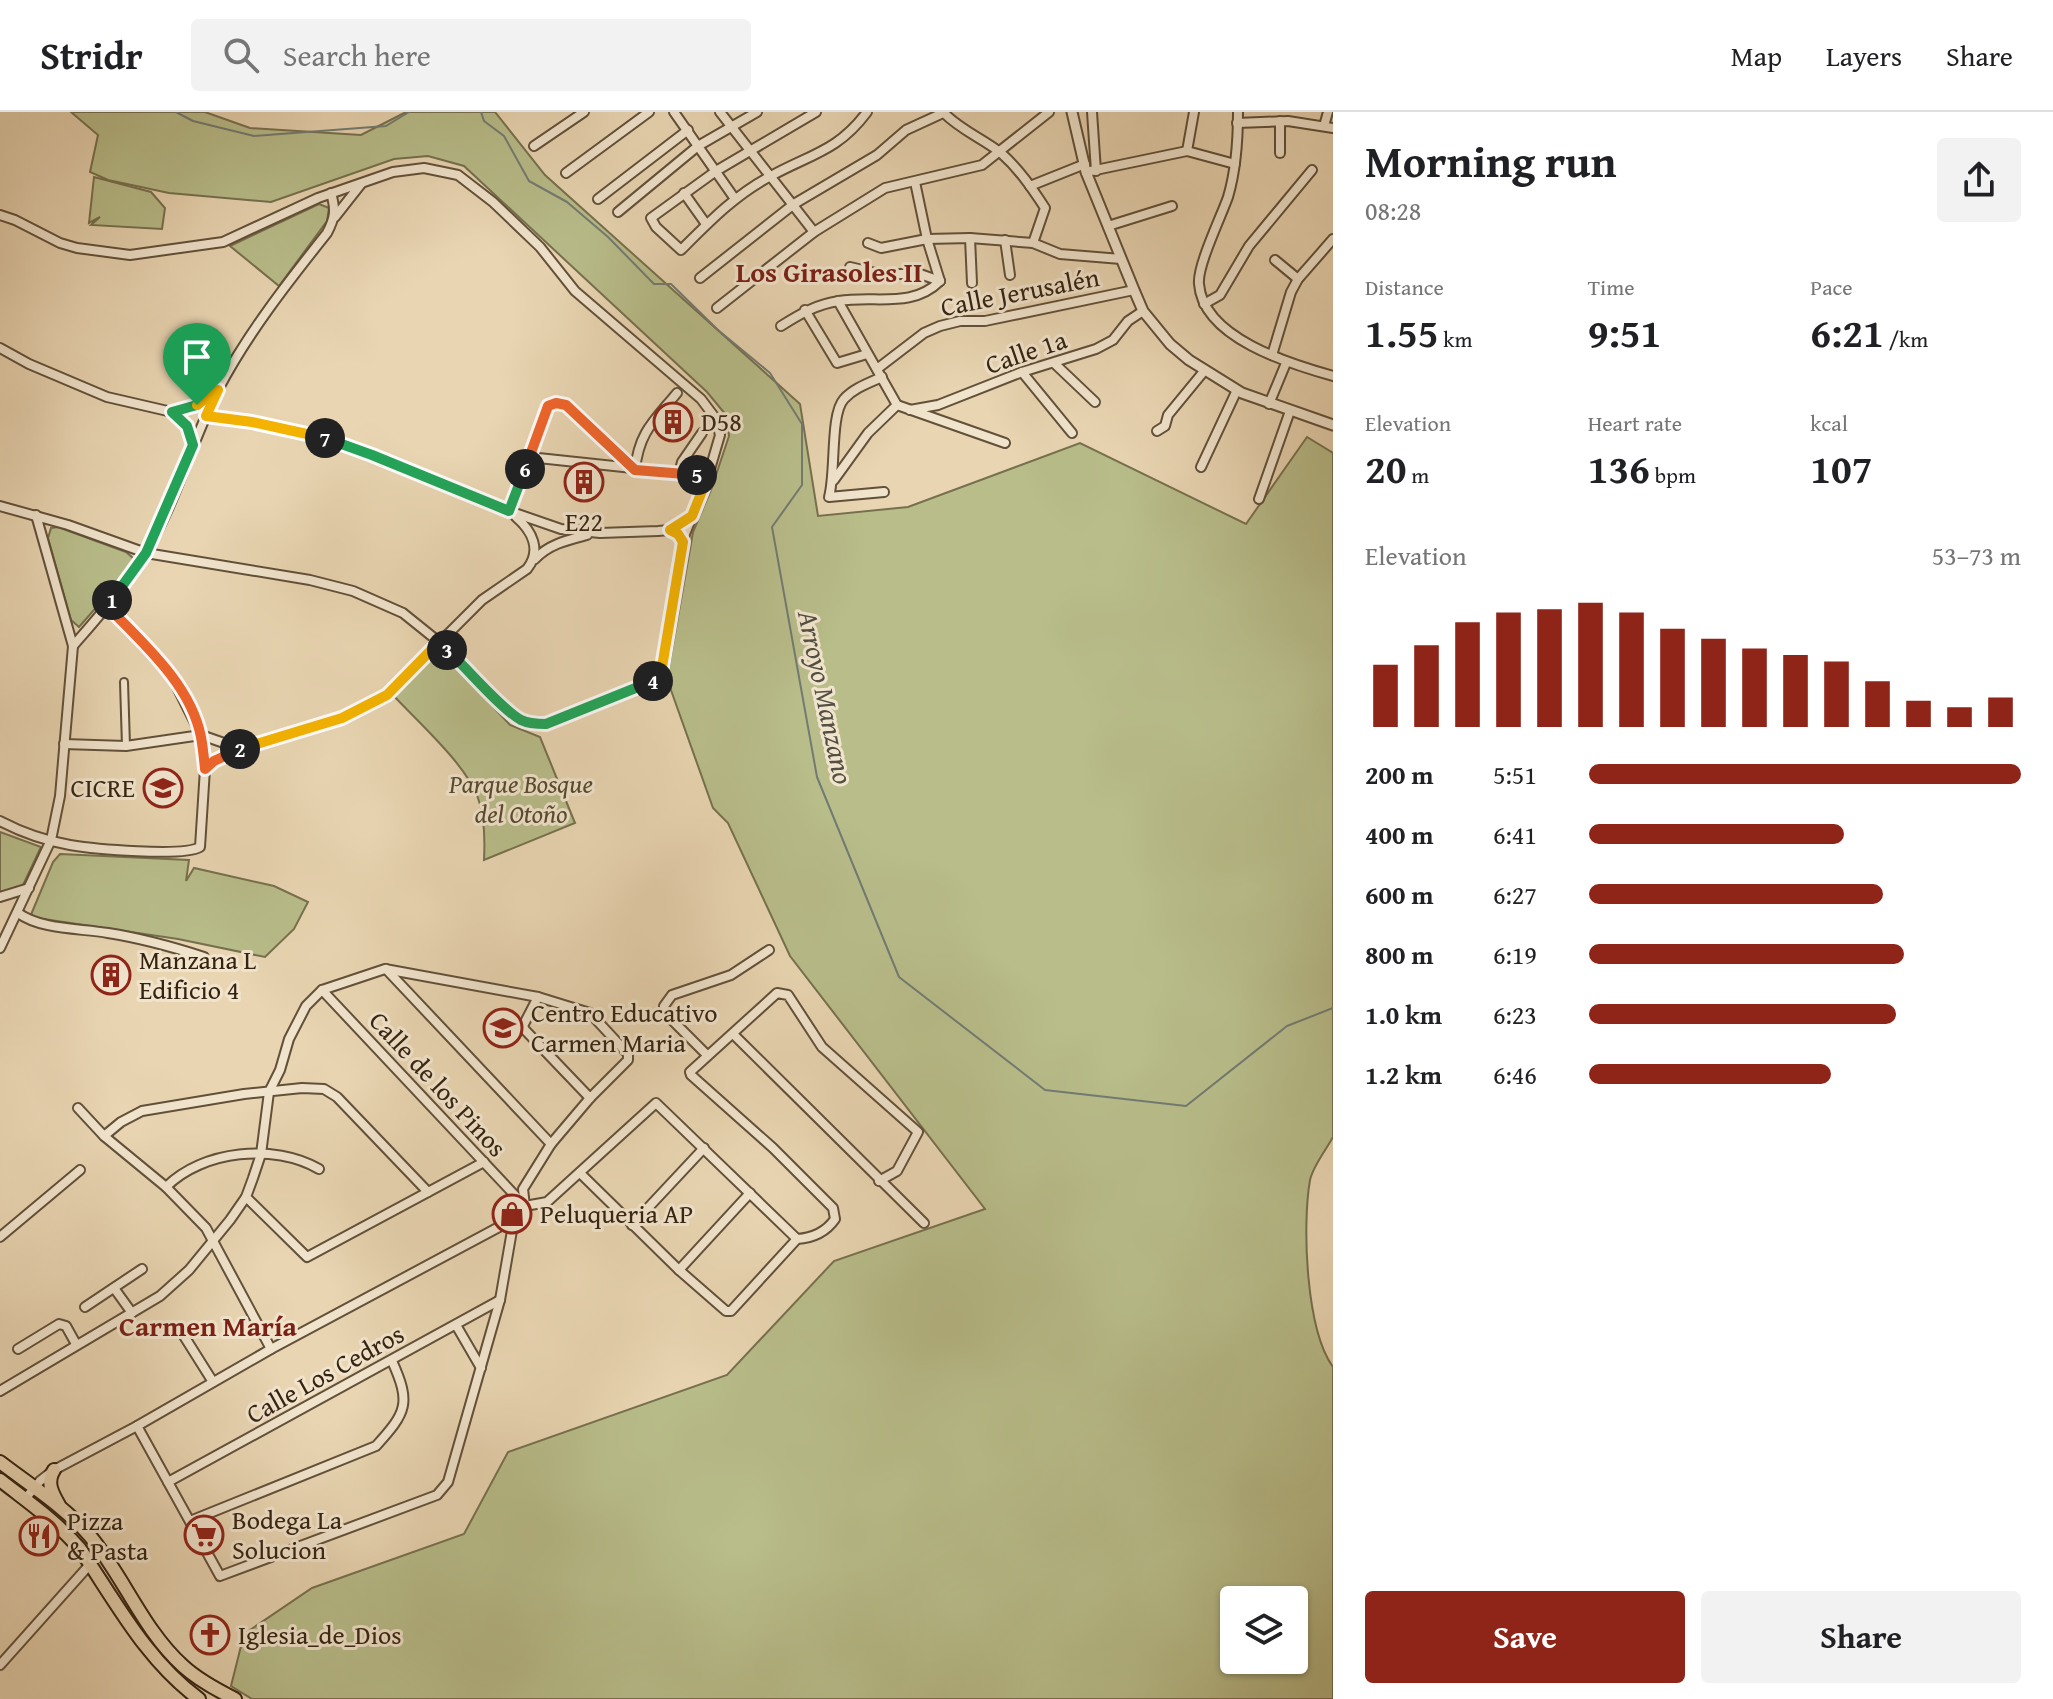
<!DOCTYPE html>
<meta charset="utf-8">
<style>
body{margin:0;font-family:"Gentium Book Plus",serif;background:#f2f2f2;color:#202124;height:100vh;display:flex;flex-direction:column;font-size:30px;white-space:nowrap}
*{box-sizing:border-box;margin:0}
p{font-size:26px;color:#757577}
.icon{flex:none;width:44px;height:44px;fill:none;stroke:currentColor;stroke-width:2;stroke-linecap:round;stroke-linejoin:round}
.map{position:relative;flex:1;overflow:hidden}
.side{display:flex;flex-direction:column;background:#fff;width:720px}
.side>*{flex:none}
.buttons{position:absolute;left:1220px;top:1474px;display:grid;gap:16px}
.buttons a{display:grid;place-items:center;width:88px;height:88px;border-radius:8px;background:#fff;box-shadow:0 2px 6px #0004;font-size:40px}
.pin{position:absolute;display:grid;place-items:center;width:68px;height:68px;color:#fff;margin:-82px -34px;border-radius:50% 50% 50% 0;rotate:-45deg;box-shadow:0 0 8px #0007}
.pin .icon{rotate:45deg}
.km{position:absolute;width:40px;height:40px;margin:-20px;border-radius:50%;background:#222;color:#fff;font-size:22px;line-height:40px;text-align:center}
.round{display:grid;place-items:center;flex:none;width:84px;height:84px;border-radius:8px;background:#f2f2f2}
.headline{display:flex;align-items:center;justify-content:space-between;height:136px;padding:0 32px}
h1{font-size:44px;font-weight:700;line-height:60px}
.metrics{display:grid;grid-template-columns:repeat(3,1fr);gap:12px;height:136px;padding:8px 32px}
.metrics div{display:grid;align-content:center}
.metrics b{font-size:40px;font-weight:700}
.metrics small{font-size:22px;font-weight:400}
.metrics p{font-size:22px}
.chart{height:224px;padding:16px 32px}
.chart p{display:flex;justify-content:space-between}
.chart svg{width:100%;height:144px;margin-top:8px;stroke:#8f2418;stroke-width:6}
.button{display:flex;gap:16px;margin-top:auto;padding:16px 32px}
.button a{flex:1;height:92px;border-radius:8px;background:#8f2418;color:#fff;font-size:32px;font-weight:700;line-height:92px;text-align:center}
.button a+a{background:#f2f2f2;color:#202124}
ul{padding:0 32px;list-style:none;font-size:26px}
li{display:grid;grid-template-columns:128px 96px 1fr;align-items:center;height:60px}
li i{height:20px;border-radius:10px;background:#8f2418}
header{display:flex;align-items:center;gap:48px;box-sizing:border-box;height:112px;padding:0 40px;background:#fff;border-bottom:2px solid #e0e0e0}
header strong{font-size:38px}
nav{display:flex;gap:44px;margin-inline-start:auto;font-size:28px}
.search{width:560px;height:72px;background:#f2f2f2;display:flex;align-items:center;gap:20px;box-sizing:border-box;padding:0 28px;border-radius:8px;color:#757577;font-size:30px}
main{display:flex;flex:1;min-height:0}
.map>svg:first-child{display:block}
.green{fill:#b8bd8a;stroke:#76704e;stroke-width:2;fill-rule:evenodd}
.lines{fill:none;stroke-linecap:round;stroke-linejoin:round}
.stream{stroke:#727b73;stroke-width:2}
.pedestrian-casing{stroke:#625039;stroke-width:10}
.minor-casing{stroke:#625039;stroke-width:12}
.tertiary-casing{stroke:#625039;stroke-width:13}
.primary-casing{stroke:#352311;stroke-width:16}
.pedestrian{stroke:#f1e4cd;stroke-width:6}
.minor{stroke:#f1e4cd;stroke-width:8}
.tertiary{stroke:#f1e4cd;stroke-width:9}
.primary{stroke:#e9d5b2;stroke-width:12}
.split-1-casing{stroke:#fff;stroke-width:16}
.split-2-casing{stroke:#fff;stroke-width:16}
.split-3-casing{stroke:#fff;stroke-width:16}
.split-4-casing{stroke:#fff;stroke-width:16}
.split-5-casing{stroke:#fff;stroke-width:16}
.split-6-casing{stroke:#fff;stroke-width:16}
.split-7-casing{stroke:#fff;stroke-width:16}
.split-8-casing{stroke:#fff;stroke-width:16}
.split-1{stroke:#22a559;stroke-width:10}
.split-2{stroke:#f0652b;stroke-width:10}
.split-3{stroke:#f5b400;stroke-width:10}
.split-4{stroke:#22a559;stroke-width:10}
.split-5{stroke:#f5b400;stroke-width:10}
.split-6{stroke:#f0652b;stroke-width:10}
.split-7{stroke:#22a559;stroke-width:10}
.split-8{stroke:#f5b400;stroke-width:10}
.labels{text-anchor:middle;stroke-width:6;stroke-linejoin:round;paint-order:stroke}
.street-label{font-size:26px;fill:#352311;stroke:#f1e4cd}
.poi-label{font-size:26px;fill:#352311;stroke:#f1e4cd;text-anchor:start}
.park-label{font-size:26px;font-style:italic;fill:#564a2f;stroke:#f1e4cd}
.neighbourhood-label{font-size:28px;font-weight:bold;fill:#7a1f14;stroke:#f1e4cd}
.water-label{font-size:28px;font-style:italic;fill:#534f42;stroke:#f1e4cd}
</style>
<header>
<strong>Stridr</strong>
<div class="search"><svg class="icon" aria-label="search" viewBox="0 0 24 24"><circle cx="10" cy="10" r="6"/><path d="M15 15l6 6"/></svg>Search here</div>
<nav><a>Map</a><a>Layers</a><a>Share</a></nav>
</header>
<main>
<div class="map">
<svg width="1333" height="1587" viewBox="0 0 1333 1587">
<rect width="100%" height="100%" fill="#e9d5b2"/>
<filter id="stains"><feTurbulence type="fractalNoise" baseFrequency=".0025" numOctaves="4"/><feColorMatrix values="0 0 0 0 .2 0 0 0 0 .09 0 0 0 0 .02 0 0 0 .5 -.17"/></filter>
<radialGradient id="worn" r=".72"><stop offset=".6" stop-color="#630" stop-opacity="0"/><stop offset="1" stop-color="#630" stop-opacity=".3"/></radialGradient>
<g class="green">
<path d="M71,0h134l45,16 111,7 45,-23h89l50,63 255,229 18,112 90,-9 172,-64 166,81 61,-87 26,16v684c-7,13 -20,29 -23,43 -8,46 -4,150 23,187v332h-1081l-21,-13 13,-52 68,-46 152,-54 44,-82 219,-77 107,-114 151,-52 -195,-253 -62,-133 -15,-15 -46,-129 26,-147 18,-42 18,-54 -3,-21 -19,-23 -243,-226 -36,-10 -34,3 -123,43 -102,-9 -61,-13 -18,-8 8,-37zM1234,1488h60v60h-60z"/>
<path d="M94,65l57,15 14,16 -3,21 -71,-4 9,-8 -11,6z"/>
<path d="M319,92l10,4 -2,13 -48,65 -49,-40z"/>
<path d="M58,415l68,25 7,6 -2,10 -52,59 -8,-7 -23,-82 3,-10z"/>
<path d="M440,538l70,75 30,12 35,86 -91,37c1,-20 1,-43 -6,-62 -12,-34 -62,-78 -87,-105z"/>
<path d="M0,720l41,15 -18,38 -6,5 -17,2z"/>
<path d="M60,742l129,6 -3,21 8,-13 80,18 34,16 -14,27 -29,28 -87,-18 -148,-22 23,-55z"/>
</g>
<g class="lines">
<g class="stream">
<path d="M176,0l17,9 61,15 132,-10 23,-14"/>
<path d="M481,0l3,9 20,15 25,45 38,21 41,35 46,47h17l47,46 52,43 32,51v61l-30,42 45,250 82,200 146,113 141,16 101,-80 46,-18"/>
</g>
<defs>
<path id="pedestrian" d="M124,570l2,64"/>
<g id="minor">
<path d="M674,0l61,87"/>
<path d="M720,0l94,120"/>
<path d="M816,0l-100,59 -65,47 5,9 25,23c28,-28 55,-56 90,-74 40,-22 67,-25 96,-64"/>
<path d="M943,0c17,18 39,26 58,41 18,16 31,35 44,55l-12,35"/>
<path d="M1092,0l4,59"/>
<path d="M1238,0c0,28 -2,58 -10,85 -7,20 -31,69 -29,87 4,54 91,80 134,92"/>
<path d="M1237,11l51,-2 45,7"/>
<path d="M1324,14l4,-14"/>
<path d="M534,34l50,-34"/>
<path d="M1187,39l7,-39"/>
<path d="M1280,41v-32"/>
<path d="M1086,60l101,-21 48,13"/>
<path d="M566,61l83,-61"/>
<path d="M915,70l12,57 13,42"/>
<path d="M1030,74l55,-22"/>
<path d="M684,81l22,31"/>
<path d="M598,87l90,-69"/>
<path d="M618,100l80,-66 59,-34"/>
<path d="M0,103l15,5 45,23 17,5 53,7 93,-13 95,-44 75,-26 31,-4 34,7 35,27 47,45 35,44 126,108 15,20 4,16 -12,41 -23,58 -24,139 -7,8 -108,43h-11l-14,-5 -14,-11 -68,-66 -36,-29 -50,-22 -43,-11 -164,-27 -78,-28 -68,-19"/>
<path d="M335,105l26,-33"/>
<path d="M1108,114l64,-20"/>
<path d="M970,126l2,45"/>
<path d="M1005,128l5,35"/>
<path d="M868,131l13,5 46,-9 43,-1 63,5 27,11 61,5"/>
<path d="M1275,148l23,19"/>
<path d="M850,155l30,7h40l20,7"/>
<path d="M700,166l94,-74 83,-49 29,-25 39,-18"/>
<path d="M838,189l59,104 108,38"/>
<path d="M1204,192l16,-9 29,-49 63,-76"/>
<path d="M717,196l97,-76 71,-44 97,-23 67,-53"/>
<path d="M805,198l32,53 30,-9"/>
<path d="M781,214c19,-12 36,-22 58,-25 36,-6 73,8 101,-20"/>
<path d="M0,236l29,16 78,33 65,15 15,14 5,17"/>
<path d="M1272,243l19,-63 7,-13 35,-40"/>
<path d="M1054,251l41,39"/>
<path d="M877,257l47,-36 16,-7 20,-5h25l149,-31"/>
<path d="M1022,260l50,61"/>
<path d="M882,265c-13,6 -28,11 -38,22 -14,15 -8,73 -15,98l55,-5"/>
<path d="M1269,292l17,-41"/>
<path d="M910,298l28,-5 84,-33 74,-23 17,-9 15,-19 15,-10"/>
<path d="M172,300l25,-7 17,-12"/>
<path d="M206,304l97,16 36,11 170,68 52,18 39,4 58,-2 12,-1 19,-12"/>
<path d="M1157,319l8,-5 3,-11 37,-45"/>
<path d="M529,345l179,19"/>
<path d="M1201,355l36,-77"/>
<path d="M635,358c4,-38 19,-49 42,-77"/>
<path d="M679,361l3,-11 20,-29"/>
<path d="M834,368l34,-47 29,-28"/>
<path d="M1259,387l31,-88"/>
<path d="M509,399l39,-105 8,-3 10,2 69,65"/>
<path d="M535,447c14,-15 33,-19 52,-24"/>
<path d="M73,534c25,-29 51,-58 71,-91 32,-51 47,-113 75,-167 29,-55 69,-106 108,-155 8,-15 9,-23 4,-40"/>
<path d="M64,632l62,2 75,-11 23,8 20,3"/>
<path d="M205,657l9,-8 32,-14 96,-29 45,-23 95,-95 45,-31c15,-19 5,-38 -11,-52"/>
<path d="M0,709c21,11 47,20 70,24 23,4 114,12 130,2l5,-78 -4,-34 -29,-58 -65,-71"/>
<path d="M0,785l29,-9"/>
<path d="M18,801c24,17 61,15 90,20 32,5 65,14 96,24"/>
<path d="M0,836l51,-108 9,-44 13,-150 -37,-131"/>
<path d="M386,857l165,175"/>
<path d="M322,878l202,215"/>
<path d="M538,885l-15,29 2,4 65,68"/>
<path d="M733,922l191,189"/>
<path d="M707,943l-40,-40 -3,-9 8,-11 59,-20 38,-25"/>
<path d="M78,996l26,28 62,51 40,41 65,121"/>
<path d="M104,1024l17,-14 21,-11 102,-17 58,-6 22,1 13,8 91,95"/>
<path d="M580,1061l99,97 47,41h5l66,-72c16,-1 29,-7 38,-20l-2,-11 -60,-60 -82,-73 -1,-3 87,-79 11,2 34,52 96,85 -21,39 -18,10"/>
<path d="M166,1075c37,-37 108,-44 153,-18"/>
<path d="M246,1085l61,60 177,-95"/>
<path d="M525,1094l22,-4 109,-99 141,136"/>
<path d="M632,1113l72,-77"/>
<path d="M0,1125l80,-67"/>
<path d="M679,1158l71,-77"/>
<path d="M114,1176l18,25"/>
<path d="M85,1195l57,-38"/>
<path d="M456,1213l25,43"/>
<path d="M184,1224l29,46"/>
<path d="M18,1237l41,-25 7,2 10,18"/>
<path d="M0,1279l160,-95 29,-26 41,-50 16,-23 7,-19 8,-24 8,-62 11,-22 9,-31 17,-33 16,-16 63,-21 153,28 52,16 38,41v6l-38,38 -39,46 -28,45 2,17"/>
<path d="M137,1314l83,150 217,-81 11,-13 52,-182 14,-81"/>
<path d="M168,1370l332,-182"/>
<path d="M25,1387l15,-18 14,-11 83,-44 134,-77 243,-130 11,-13"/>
<path d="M190,1409l186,-75c31,-34 35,-43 16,-85"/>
<path d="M0,1553l101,-113"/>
</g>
<path id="tertiary" d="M1072,0l14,60 48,118 9,21 27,33 19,16 53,33 91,32"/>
<g id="primary">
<path d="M0,1350c30,23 65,45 90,74 34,41 53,94 93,130 15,14 34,24 52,33"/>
<path d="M54,1358c-8,12 -2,23 5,35"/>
<path d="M0,1368c28,22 56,41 80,69 36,53 66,111 119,150"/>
</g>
</defs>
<use href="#pedestrian" class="pedestrian-casing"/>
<use href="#minor" class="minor-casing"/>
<use href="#tertiary" class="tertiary-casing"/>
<use href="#primary" class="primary-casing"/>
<use href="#pedestrian" class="pedestrian"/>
<use href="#minor" class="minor"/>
<use href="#tertiary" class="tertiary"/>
<use href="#primary" class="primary"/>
</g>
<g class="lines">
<defs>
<path id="split-1" d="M112,488l34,-47 47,-108 -6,-19 -15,-14 25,-7"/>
<path id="split-2" d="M112,488l-5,6c36,37 84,79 94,131 2,11 3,21 4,32l9,-8 26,-12"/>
<path id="split-3" d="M240,637l102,-31 45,-23 52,-53 8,8"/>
<path id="split-4" d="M447,538c19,17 55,60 74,70 8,4 17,4 25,4l107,-43"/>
<path id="split-5" d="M653,569l8,-8 22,-131 -5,-8 -8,-4 22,-14 16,-40 -11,-1"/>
<path id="split-6" d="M525,357l23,-63 8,-3 10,2 69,65 62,5"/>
<path id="split-7" d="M325,326l47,17 137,56 16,-42"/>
<path id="split-8" d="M197,293l21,-15 -12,26 46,6 73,16"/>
</defs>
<use href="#split-1" class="split-1-casing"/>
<use href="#split-2" class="split-2-casing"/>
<use href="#split-3" class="split-3-casing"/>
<use href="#split-4" class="split-4-casing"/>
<use href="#split-5" class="split-5-casing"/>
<use href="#split-6" class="split-6-casing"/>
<use href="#split-7" class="split-7-casing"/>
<use href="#split-8" class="split-8-casing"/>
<use href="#split-1" class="split-1"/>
<use href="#split-2" class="split-2"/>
<use href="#split-3" class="split-3"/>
<use href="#split-4" class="split-4"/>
<use href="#split-5" class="split-5"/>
<use href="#split-6" class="split-6"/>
<use href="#split-7" class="split-7"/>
<use href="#split-8" class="split-8"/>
</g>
<defs>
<symbol id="building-ring" viewBox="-11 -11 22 22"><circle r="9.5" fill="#f1e4cd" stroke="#8f2418" stroke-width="1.5"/><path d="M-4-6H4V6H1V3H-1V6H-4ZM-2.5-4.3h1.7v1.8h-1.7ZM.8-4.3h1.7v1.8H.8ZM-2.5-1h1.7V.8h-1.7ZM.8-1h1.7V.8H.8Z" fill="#8f2418"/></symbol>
<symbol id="school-ring" viewBox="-11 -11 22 22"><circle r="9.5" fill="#f1e4cd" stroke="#8f2418" stroke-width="1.5"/><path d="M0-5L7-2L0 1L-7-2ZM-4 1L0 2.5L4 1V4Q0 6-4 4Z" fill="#8f2418"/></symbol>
<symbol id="shop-ring" viewBox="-11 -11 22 22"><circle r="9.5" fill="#f1e4cd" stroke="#8f2418" stroke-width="1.5"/><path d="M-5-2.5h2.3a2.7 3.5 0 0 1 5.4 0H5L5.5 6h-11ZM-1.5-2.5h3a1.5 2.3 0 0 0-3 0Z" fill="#8f2418"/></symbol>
<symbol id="supermarket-ring" viewBox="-11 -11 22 22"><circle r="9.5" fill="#f1e4cd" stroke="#8f2418" stroke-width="1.5"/><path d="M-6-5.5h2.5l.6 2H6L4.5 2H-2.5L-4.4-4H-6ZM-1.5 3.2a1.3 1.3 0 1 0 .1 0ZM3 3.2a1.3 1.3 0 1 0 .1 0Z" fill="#8f2418"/></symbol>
<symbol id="restaurant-ring" viewBox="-11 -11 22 22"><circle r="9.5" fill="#f1e4cd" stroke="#8f2418" stroke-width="1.5"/><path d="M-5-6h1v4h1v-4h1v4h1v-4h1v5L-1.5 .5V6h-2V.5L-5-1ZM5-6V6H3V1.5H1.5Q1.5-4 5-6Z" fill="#8f2418"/></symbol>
<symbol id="church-ring" viewBox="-11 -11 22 22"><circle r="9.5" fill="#f1e4cd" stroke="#8f2418" stroke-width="1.5"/><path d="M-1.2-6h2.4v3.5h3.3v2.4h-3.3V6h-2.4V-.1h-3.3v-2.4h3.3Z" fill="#8f2418"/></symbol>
</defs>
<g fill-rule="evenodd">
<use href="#building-ring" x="651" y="288" width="44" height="44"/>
<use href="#building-ring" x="562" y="348" width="44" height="44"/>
<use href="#school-ring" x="141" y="654" width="44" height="44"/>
<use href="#building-ring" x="89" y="841" width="44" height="44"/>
<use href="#school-ring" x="481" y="894" width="44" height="44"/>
<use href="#shop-ring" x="490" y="1080" width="44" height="44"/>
<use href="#supermarket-ring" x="182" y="1401" width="44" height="44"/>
<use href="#restaurant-ring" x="17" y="1402" width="44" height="44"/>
<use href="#church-ring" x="188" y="1501" width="44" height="44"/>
</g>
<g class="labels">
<g class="street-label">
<text transform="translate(1020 180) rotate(-11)" y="9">Calle Jerusalén</text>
<text transform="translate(1026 240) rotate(-19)" y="9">Calle 1a</text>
<text transform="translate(438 972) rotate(47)" y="9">Calle de los Pinos</text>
<text transform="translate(325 1262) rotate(-29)" y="9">Calle Los Cedros</text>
</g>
<g class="poi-label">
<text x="701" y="319">D58</text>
<text x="584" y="419" text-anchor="middle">E22</text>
<text x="135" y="685" text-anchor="end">CICRE</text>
<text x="139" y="857">Manzana L<tspan x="139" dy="30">Edificio 4</tspan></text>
<text x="531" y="910">Centro Educativo<tspan x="531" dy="30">Carmen Maria</tspan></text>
<text x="540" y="1111">Peluqueria AP</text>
<text x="232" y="1417">Bodega La<tspan x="232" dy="30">Solucion</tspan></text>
<text x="67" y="1418">Pizza<tspan x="67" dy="30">&amp; Pasta</tspan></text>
<text x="238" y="1532">Iglesia_de_Dios</text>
</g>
<g class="park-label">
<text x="521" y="681">Parque Bosque<tspan x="521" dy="30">del Otoño</tspan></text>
</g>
<g class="neighbourhood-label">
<text x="829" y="170">Los Girasoles II</text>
<text x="208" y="1224">Carmen María</text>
</g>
<g class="water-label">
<text transform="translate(826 585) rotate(78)" y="10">Arroyo Manzano</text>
</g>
</g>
<rect width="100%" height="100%" filter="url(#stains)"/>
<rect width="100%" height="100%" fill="url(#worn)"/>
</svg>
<div class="buttons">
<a><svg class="icon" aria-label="layers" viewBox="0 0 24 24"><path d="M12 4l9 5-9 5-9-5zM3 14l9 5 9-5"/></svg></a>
</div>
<div class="pin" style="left:197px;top:293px;background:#1e9e55"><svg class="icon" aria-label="arrive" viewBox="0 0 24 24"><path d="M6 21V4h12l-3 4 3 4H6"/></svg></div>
<b class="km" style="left:112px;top:488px">1</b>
<b class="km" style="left:240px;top:637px">2</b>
<b class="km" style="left:447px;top:538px">3</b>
<b class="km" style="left:653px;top:569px">4</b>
<b class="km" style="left:697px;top:363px">5</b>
<b class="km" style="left:525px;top:357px">6</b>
<b class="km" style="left:325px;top:326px">7</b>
</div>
<section class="side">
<div class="headline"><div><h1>Morning run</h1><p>08:28</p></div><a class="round"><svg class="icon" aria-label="share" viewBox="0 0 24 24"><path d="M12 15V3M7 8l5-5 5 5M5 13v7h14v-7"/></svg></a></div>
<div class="metrics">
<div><p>Distance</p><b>1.55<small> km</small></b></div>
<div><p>Time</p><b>9:51</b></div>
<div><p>Pace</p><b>6:21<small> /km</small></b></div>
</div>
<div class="metrics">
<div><p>Elevation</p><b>20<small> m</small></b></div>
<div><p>Heart rate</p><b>136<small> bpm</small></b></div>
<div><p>kcal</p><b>107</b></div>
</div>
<div class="chart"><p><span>Elevation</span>53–73 m</p>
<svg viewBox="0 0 160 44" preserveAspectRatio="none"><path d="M5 44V25M15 44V19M25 44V12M35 44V9M45 44V8M55 44V6M65 44V9M75 44V14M85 44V17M95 44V20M105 44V22M115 44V24M125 44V30M135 44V36M145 44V38M155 44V35"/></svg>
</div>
<ul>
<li><b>200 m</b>5:51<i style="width:100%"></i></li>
<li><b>400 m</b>6:41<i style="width:59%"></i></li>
<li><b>600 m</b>6:27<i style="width:68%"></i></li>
<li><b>800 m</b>6:19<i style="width:73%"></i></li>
<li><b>1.0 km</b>6:23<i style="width:71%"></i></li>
<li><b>1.2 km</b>6:46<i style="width:56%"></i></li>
</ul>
<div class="button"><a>Save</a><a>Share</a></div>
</section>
</main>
